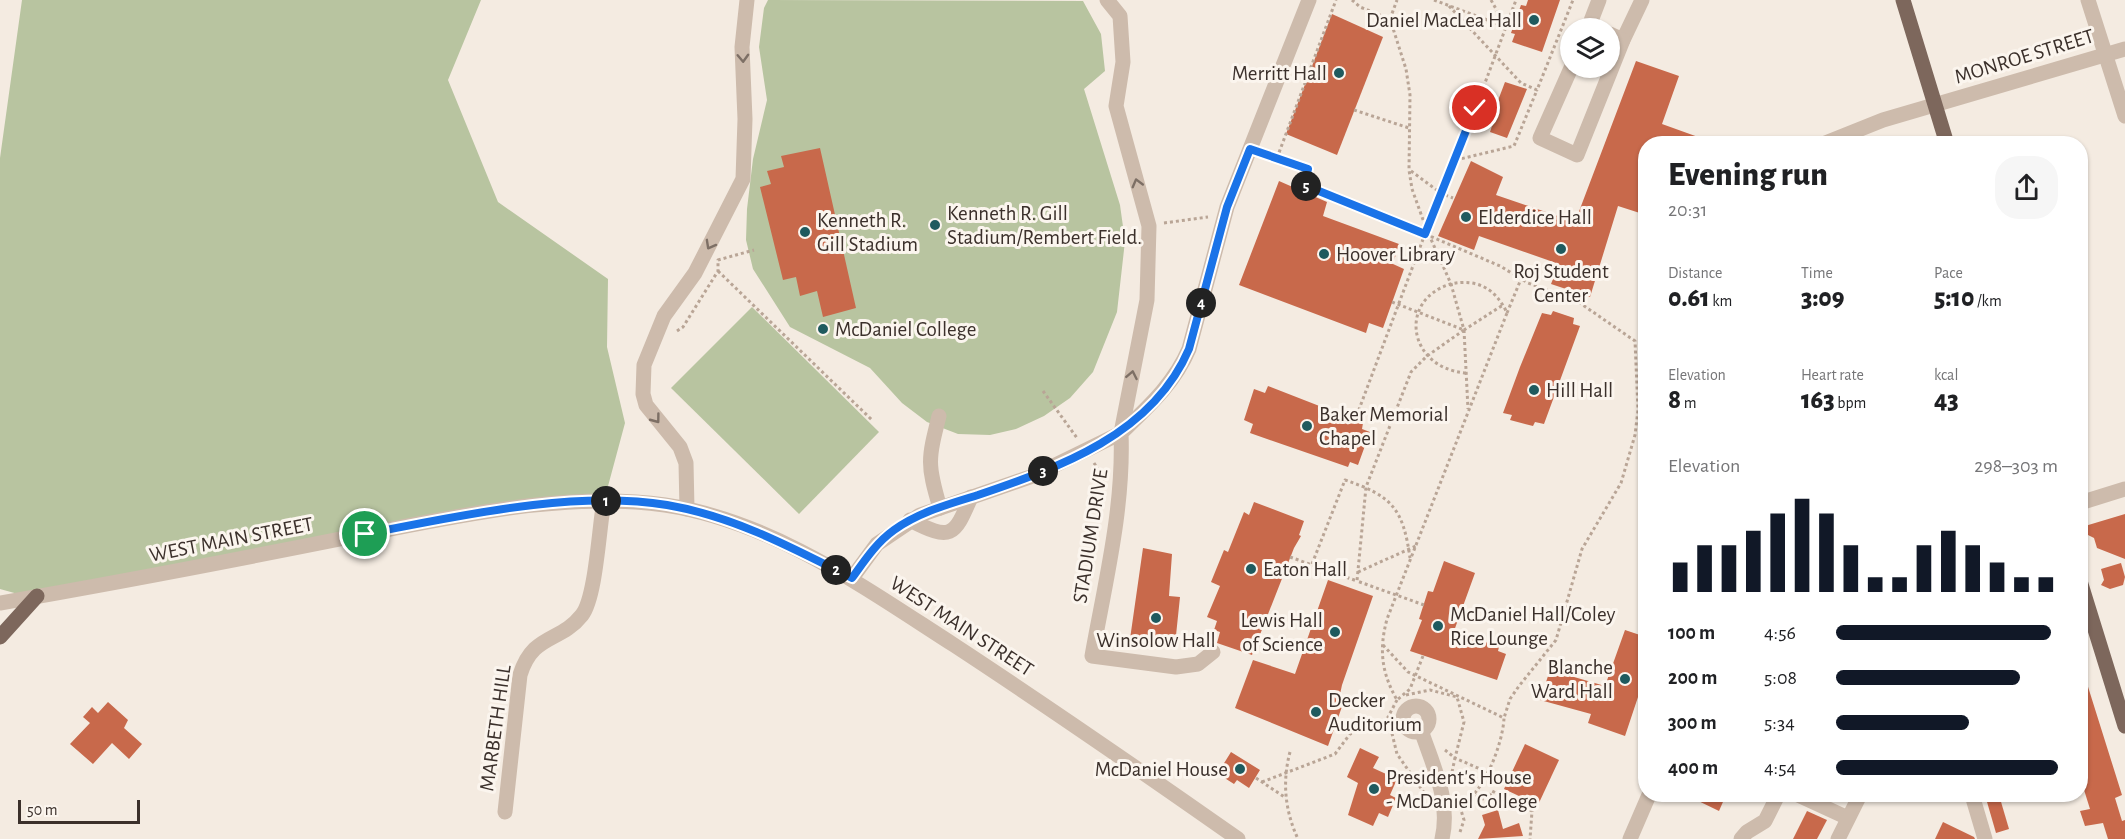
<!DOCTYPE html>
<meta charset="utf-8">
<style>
body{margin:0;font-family:"Alegreya Sans",sans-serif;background:#f6f6f6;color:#202124;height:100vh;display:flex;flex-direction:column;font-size:22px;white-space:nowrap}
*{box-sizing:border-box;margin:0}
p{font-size:20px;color:#757577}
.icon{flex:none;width:33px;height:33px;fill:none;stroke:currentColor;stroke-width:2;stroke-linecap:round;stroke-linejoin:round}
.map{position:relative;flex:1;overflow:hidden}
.drawer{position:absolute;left:1638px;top:136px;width:450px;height:666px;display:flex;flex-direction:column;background:#fff;border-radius:24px;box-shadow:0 2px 4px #0004}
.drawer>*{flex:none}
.buttons{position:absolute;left:1560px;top:18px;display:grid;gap:12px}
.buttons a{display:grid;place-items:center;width:60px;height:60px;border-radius:50%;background:#fff;box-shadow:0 2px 4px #0004;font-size:30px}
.scale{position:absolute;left:18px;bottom:15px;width:122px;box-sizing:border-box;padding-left:6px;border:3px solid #3b302b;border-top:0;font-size:16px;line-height:21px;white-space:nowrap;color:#3b302b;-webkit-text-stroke:4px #fbf5ee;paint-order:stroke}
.pin{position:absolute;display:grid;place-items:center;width:51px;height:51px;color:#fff;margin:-26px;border:3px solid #fff;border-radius:50%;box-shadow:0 2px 6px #0007}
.km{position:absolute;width:30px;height:30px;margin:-15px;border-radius:50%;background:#222;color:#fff;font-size:16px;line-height:30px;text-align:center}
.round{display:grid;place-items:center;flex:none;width:63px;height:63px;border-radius:24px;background:#f6f6f6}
.overview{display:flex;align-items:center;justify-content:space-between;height:102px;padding:0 30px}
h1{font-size:33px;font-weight:800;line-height:45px}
.stats{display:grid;grid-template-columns:repeat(3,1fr);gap:9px;height:102px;padding:6px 30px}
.stats div{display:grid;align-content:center}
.stats b{font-size:26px;font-weight:800}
.stats small{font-size:16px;font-weight:400}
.stats p{font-size:16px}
.chart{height:168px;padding:12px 30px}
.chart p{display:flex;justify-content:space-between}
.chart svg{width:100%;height:108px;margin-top:6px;stroke:#111827;stroke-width:6}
ul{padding:0 30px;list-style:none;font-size:20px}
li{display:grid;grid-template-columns:96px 72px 1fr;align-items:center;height:45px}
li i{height:15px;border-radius:8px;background:#111827}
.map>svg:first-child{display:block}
.green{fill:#b8c4a0}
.building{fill:#c8694b}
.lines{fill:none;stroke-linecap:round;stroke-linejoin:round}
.path{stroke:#b9a596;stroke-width:3;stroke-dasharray:3 3;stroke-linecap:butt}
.minor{stroke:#cdbbac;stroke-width:15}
.major{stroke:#7d675c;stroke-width:15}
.oneway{stroke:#7d6f65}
.route-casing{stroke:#fff;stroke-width:12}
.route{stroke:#1a73e8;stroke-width:8}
.poi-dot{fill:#1f5a5e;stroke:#fbf5ee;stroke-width:2}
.labels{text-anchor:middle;stroke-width:6;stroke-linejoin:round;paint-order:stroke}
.poi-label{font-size:21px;fill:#3b302b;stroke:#fbf5ee;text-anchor:start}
.street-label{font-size:21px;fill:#3b302b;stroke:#fbf5ee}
</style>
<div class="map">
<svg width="2125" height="839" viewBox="0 0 2125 839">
<rect width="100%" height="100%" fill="#f4ebe1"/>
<g class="green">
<path d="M22,0h459l-33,80 50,122 110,77 -1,68 18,76 -21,78 -115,11 -471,82 -18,-5v-431z"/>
<path d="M768,0l315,1 18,33 4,37 -21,18 36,116 5,36 -8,71 -24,60 -23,26 -26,18 -28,13 -26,6 -32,-1 -31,-12 -25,-19 -32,-35 -80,-41 -37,-58 -7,-29 1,-31 6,-50 14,-59 -8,-53 5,-39z"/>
<path d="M752,307l127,125 -80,82 -128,-126z"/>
</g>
<g class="building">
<path d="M1528,0h32l-18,52 -30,-10 3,-8 -4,-1 10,-28 5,1z"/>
<path d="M1332,14l51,23 -46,118 -51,-21z"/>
<path d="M1636,61l43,15 -17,48 50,18v2h-66v71l-28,-9 -28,91 -39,-13 8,-20 -80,-28 -5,14 -36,-14 33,-75 32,16 -7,18 79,27z"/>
<path d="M1505,82l22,7 -20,49 -17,-6 4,-12 -3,-1z"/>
<path d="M820,148l36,160 -33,9 -6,-26 -17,5 -4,-19 -13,3 -23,-93 11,-3 -4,-13 17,-4 -3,-11z"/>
<path d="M1279,181l48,21 -4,14 76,28 -6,20 11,5 -21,59 -14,-5 -3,10 -127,-48z"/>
<path d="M1553,311l21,7 -1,6 7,2 -36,98 -9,-2 -2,4 -23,-6 2,-5 -9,-2 17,-46 22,-54 9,2z"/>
<path d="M1268,386l95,37 -1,6 8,3 -12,33 -8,-3 -2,5 -98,-34 3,-9 -9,-4 10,-31 11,4z"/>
<path d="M1254,502l50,19 -5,14 2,1 -7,12 -42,107 -35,-12 3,-11 -6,-2 3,-9 -10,-4 13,-31 -9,-4 13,-32 4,2 16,-40 5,3z"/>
<path d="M2125,514v45l-28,-11 -3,-10 -6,-3 -3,-9z"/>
<path d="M1143,548l29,6 -3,42 11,1 -5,48 -45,-6z"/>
<path d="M1444,561l31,12 -21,58 45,16 -1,4 8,3 -9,26 -87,-29 12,-31 -3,-1 9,-28 5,1z"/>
<path d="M2121,563l4,14 -2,8 -13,4 -9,-4 3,-5 -3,-11z"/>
<path d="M1328,580l45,16 -31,89 -3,14 5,2 -16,45 -93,-38 18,-48 42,14z"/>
<path d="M1625,630l21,7v36l-21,63 -37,-13 3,-9 -51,-14 10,-30 55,16z"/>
<path d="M2080,674h4l38,121 -7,3 7,23 3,-1v19h-17l-5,-16 -18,3 -5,-15 10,-2 -10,-32z"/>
<path d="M108,702l20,18 -4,8 18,16 -13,15 -17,-16 -19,21 -23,-20 20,-21 -7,-6 9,-10 6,6z"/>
<path d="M1525,744l34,16 -21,45 -34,-16z"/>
<path d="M1360,748l19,9 -6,11 24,11 -7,16 6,3 -8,19 -9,-4 -6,13 -25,-11 10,-32 -11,-6z"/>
<path d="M1231,752l29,18 -11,18 -12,-8 -3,4 -11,-7 3,-5 -5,-4z"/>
<path d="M1686,795h40l-7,16z"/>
<path d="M1985,795h14l10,34 -13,4z"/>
<path d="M1498,810l5,19 16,-6 4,13 -45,3 7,-14 -3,-10z"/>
<path d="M1807,811l20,9 -10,19h-24z"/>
<path d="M1943,822l31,15 1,2h-40z"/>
</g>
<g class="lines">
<g class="path">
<path d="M1352,0l8,7 30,12 16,50 4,26 -1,75 3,19 14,39 -1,6 75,32 28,17 49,18 58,40 3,69 -3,25 -14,48 -39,66 -26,91 -37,46 -9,13 -6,19"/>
<path d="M1434,0l72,27 -50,133 -30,68 25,56c-53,15 -44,84 15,89"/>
<path d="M1491,0l14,25"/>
<path d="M1449,6l72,77 16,7 36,-90"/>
<path d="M1390,19l7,-19"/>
<path d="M1506,27l10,-27"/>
<path d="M1354,110l55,18"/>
<path d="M1265,154l43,15 -4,16 121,49 -70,186"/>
<path d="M1277,158l59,-158"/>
<path d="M1456,160l58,-14 23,-56"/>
<path d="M1411,171l31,23 11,4"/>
<path d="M1164,223l44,-6"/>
<path d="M718,271l154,149"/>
<path d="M1392,302l72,28"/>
<path d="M1507,313l14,-34"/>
<path d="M1464,330l4,79"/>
<path d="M677,331l6,-4 35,-56v-11l36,-10"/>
<path d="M1043,391l34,47"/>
<path d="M1094,463l11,17"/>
<path d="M1290,557l67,24"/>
<path d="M1312,564l33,-84c47,16 58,28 65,78"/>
<path d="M1358,572l58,-26"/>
<path d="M1424,605l-67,-24 9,-94 45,-115 16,-16 37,-26"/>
<path d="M1383,645l25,27 96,46c-1,25 -21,80 -46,87"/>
<path d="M1423,656l-13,33 -13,11c-16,-28 -18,-51 -10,-81l120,-306c-11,-24 -30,-35 -56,-29l13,46 39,-25"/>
<path d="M1406,695l24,-5 27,7 7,25 -9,36 32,14"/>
<path d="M1397,700l-9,17 9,37 28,40"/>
<path d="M1445,750l10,8 -3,14"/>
<path d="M1290,752c-8,30 -5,59 8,87"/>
<path d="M1256,778l30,20"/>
<path d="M1262,782l73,-28 15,-20 38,-15"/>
<path d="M1476,795l11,6 5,-10 40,20 -2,28"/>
<path d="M1460,832l4,-12 -4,-13"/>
</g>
<g class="minor">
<path d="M2088,0l37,116"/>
<path d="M1596,28l-7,-2 10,-26"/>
<path d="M1610,34l13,6 19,-40"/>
<path d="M1571,68l-31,70 37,17 46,-115"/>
<path d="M1823,144l60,-24 242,-71"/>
<path d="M939,416c-11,44 -12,48 1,92"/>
<path d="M2080,503l45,-14"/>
<path d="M687,509l-1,-46 -6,-16 -34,-42 -3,-11 1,-29 20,-49 31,-43 48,-94 2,-60 -3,-72 5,-47"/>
<path d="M910,520c41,21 44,17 61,-23"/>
<path d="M852,578l25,-34 43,-29 113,-39 88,-43 26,-133 2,-74 -33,-120 7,-44 -3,-46 -13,-16"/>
<path d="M0,603c115,-20 230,-42 345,-65 101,-19 217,-48 320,-33 108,16 200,83 289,140 96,63 190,128 284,194"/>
<path d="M1213,652l-15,12 -22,3 -84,-11c13,-73 32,-148 29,-223 27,-26 53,-49 68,-84l38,-142 82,-207"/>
<circle cx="1416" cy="719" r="13"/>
<path d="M1421,730c12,36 30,71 21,109"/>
<path d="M1798,795l50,23"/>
<path d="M1972,795l13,44"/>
<path d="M505,812l15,-137c13,-42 40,-32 62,-60 14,-18 17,-88 22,-114"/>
<path d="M1630,839l19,-44"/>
<path d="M1741,839l6,-7 18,-11 13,-26"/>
<path d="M1838,839l22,-44"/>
</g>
<g class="major">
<path d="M1903,0l44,144"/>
<path d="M2080,581l45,145"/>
<path d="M0,637l37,-41"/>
</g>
</g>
<defs><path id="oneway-chevron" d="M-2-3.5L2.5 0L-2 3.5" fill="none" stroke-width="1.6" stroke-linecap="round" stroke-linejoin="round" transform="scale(1.5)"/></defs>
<g class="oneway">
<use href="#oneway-chevron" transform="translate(743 58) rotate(88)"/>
<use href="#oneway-chevron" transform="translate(1137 183) rotate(-105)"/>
<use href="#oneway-chevron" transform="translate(710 245) rotate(119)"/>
<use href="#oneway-chevron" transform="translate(1132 375) rotate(-79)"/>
<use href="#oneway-chevron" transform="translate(656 419) rotate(53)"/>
</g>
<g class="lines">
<defs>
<path id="route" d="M365,534c95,-18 206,-44 302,-29 66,11 126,43 185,73 13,-18 24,-35 42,-48 25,-18 55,-26 84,-35 82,-28 174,-60 211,-146l38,-142 23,-58 58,20 -4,16 121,49 50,-126"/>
</defs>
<use href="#route" class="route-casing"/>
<use href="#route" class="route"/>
</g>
<g class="poi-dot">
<circle cx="1534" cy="20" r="6"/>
<circle cx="1339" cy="73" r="6"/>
<circle cx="1466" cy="217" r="6"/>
<circle cx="935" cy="225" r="6"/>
<circle cx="805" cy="232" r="6"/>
<circle cx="1561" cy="249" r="6"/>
<circle cx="1324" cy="254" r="6"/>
<circle cx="823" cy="329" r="6"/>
<circle cx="1534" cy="390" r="6"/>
<circle cx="1307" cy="426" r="6"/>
<circle cx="1251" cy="569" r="6"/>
<circle cx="1156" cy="618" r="6"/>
<circle cx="1438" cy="626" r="6"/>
<circle cx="1335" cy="632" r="6"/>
<circle cx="1625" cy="679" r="6"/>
<circle cx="1316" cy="712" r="6"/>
<circle cx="1240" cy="769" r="6"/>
<circle cx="1374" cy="789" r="6"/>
</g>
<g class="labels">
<g class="poi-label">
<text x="1522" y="27" text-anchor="end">Daniel MacLea Hall</text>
<text x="1327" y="80" text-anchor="end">Merritt Hall</text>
<text x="947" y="220">Kenneth R. Gill<tspan x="947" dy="24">Stadium/Rembert Field.</tspan></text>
<text x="1478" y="224">Elderdice Hall</text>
<text x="817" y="227">Kenneth R.<tspan x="817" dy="24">Gill Stadium</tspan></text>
<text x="1336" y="261">Hoover Library</text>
<text x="1561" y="278" text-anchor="middle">Roj Student<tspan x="1561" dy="24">Center</tspan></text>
<text x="835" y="336">McDaniel College</text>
<text x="1546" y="397">Hill Hall</text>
<text x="1319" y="421">Baker Memorial<tspan x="1319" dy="24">Chapel</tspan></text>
<text x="1263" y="576">Eaton Hall</text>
<text x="1450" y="621">McDaniel Hall/Coley<tspan x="1450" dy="24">Rice Lounge</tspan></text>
<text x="1323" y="627" text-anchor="end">Lewis Hall<tspan x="1323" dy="24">of Science</tspan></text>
<text x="1156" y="647" text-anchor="middle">Winsolow Hall</text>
<text x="1613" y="674" text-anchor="end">Blanche<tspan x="1613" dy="24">Ward Hall</tspan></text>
<text x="1328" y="707">Decker<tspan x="1328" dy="24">Auditorium</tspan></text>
<text x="1228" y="776" text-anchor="end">McDaniel House</text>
<text x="1386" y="784">President's House<tspan x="1386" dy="24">- McDaniel College</tspan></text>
</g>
<g class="street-label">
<text transform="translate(2024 56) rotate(-17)" y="7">MONROE STREET</text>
<text transform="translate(1090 536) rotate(-81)" y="7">STADIUM DRIVE</text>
<text transform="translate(231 539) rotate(-11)" y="7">WEST MAIN STREET</text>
<text transform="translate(962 626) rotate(33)" y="7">WEST MAIN STREET</text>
<text transform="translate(495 728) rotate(-82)" y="7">MARBETH HILL</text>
</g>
</g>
</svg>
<div class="buttons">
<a><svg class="icon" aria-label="layers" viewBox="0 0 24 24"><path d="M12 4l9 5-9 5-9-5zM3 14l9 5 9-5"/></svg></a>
</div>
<div class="scale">50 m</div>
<div class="pin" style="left:365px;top:534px;background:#1e9e55"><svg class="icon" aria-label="arrive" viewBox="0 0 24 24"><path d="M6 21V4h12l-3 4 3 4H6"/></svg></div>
<div class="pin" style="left:1475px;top:108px;background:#d93025"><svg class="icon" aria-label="check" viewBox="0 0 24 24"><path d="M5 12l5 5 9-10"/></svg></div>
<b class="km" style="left:606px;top:501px">1</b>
<b class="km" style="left:836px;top:570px">2</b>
<b class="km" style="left:1043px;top:471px">3</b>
<b class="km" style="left:1201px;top:303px">4</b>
<b class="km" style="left:1306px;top:186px">5</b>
<section class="drawer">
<div class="overview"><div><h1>Evening run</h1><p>20:31</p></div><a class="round"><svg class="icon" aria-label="share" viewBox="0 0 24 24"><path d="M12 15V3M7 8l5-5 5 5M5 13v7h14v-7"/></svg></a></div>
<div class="stats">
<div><p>Distance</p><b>0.61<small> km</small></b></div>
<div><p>Time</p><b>3:09</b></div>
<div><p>Pace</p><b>5:10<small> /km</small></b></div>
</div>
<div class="stats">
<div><p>Elevation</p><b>8<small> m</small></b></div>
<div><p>Heart rate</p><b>163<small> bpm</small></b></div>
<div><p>kcal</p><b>43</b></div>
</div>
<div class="chart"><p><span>Elevation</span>298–303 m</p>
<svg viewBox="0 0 160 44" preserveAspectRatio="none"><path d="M5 44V32M15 44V25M25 44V25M35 44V19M45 44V12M55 44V6M65 44V12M75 44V25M85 44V38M95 44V38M105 44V25M115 44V19M125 44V25M135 44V32M145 44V38M155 44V38"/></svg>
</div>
<ul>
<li><b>100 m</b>4:56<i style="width:97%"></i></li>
<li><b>200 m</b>5:08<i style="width:83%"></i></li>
<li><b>300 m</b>5:34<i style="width:60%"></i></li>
<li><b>400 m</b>4:54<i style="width:100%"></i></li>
</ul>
</section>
</div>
